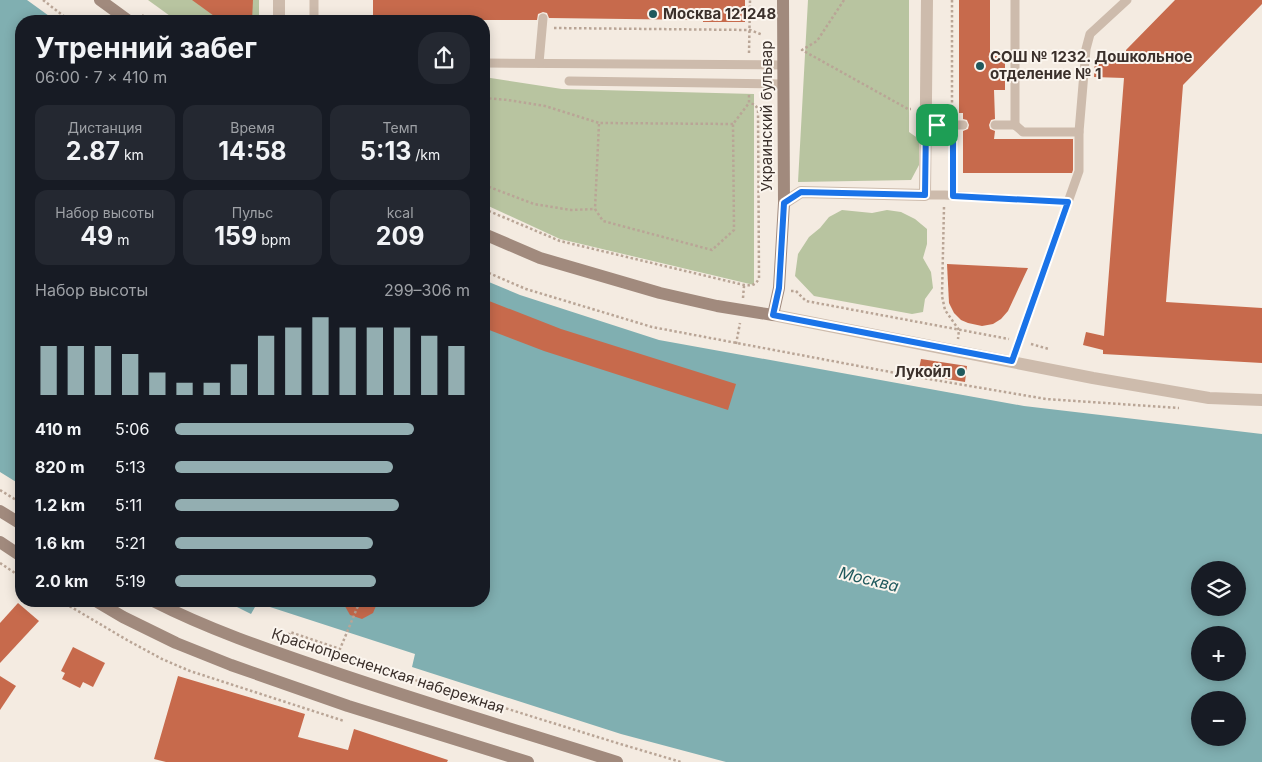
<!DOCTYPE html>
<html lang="ru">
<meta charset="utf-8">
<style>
body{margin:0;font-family:Inter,sans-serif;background:#242831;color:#f1f3f6;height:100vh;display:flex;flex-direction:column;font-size:19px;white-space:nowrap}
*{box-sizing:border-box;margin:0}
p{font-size:16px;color:#9ea1a6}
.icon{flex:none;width:28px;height:28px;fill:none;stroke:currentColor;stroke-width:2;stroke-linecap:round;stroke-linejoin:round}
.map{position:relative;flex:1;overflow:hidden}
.side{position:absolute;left:15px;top:15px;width:475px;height:592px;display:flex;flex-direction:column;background:#171b24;border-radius:20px;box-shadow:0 2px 12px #0003}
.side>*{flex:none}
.buttons{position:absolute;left:1191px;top:561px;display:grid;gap:10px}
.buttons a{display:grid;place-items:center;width:55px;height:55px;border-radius:50%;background:#171b24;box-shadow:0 2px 12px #0003;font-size:25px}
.pin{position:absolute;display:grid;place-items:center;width:42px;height:42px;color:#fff;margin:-21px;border-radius:10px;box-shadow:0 2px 8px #0006}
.round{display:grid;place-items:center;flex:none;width:52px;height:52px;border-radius:20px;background:#242831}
.overview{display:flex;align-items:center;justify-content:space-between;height:85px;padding:0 20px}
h1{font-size:28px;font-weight:700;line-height:38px}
.figures{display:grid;grid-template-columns:repeat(3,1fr);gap:8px;height:85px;padding:5px 20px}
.figures div{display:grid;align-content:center;border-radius:12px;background:#242831;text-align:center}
.figures b{font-size:25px;font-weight:700}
.figures small{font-size:14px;font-weight:400}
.figures p{font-size:14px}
.chart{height:140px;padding:10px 20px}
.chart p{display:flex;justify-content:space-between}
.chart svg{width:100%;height:90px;margin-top:5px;stroke:#93aeb1;stroke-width:6}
ul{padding:0 20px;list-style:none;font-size:16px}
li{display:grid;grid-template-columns:80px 60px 1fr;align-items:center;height:38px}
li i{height:12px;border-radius:6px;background:#93aeb1}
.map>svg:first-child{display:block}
.green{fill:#b8c4a0}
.water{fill:#80afb1;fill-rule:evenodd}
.building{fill:#c76a4c}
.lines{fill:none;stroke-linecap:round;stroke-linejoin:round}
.path{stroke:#b9a596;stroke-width:2.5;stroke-dasharray:2.5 2.5;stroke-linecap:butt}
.lane{stroke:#cdbbac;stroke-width:9}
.street{stroke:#cdbbac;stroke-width:12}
.secondary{stroke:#a18a7d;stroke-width:12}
.route-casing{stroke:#fff;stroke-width:10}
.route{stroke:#1a73e8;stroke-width:6}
.poi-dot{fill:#20595d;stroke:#fbf5ee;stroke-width:2}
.labels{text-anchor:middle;stroke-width:4;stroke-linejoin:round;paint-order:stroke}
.poi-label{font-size:15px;font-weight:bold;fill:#3b302b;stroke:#fbf5ee;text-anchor:start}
.street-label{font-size:15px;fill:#3b302b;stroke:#fbf5ee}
.water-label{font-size:16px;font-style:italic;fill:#20595d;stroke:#fbf5ee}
</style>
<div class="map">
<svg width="1262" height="762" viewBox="0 0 1262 762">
<rect width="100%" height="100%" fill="#f4ebe1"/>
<g class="green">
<path d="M148,0h111v21h-82z"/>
<path d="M808,0h101v132l10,7v26l-8,15 -113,2z"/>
<path d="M484,77l78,12 192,5v191l-194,-46 -76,-35z"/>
<path d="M842,210l30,3 15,-3 14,2 14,7 12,10v15l-4,14 8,14 2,16 -8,11 -2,13 -11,2 -98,-18 -19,-20 3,-22 11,-17 11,-9 9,-11z"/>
</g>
<g class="water">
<path d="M0,0h27l29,21h-35v464l-21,-13z"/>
<path d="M484,280l36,15 139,45 365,66 238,28v328h-536l-105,-28 -209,-67 3,-13 -145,-47h-15l-4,7 -26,-13h259zM1200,570h38v38h-38zM1200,635h38v37h-38zM1200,700h38v38h-38z"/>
</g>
<g class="building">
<path d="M192,0h61l-1,21h-31z"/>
<path d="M373,0h372v22h-42v-2l-154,-2 -2,-5 -4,-1 -5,2 -1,6h-69v1h-20v-1l-75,-1z"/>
<path d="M959,0h31v56h15v34h-11l1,29 -4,1 -2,5 1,4 5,2 -1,8h79v31l-1,3h-109v-42l5,-2 1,-4 -2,-5 -4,-1v-6h-4z"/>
<path d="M1175,0h87v4l-79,81 -17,217 96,6v55l-159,-9v-4l-20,-5 3,-13 18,4 20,-258 -30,-1 1,-20 31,2v-9z"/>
<path d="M947,264l81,4 -20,43 -7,8 -8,5 -11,2 -14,-3 -7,-3 -7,-7 -5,-10z"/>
<path d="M484,299l77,30 175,55 -8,26 -184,-59 -60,-23z"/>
<path d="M921,359l46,7 -2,16 -47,-8z"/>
<path d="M342,601h36l-5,12 -11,6 -12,-4z"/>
<path d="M18,603l21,18 -39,42v-40z"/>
<path d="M73,647l32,16 -12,24 -10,-5 -3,6 -18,-9 3,-6 -4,-2z"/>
<path d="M0,676l16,10 -16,24z"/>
<path d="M178,676l127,38 -7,23 50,13 6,-21 94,31 -1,2h-281l-12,-3z"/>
</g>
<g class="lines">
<g class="path">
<path d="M43,0l27,21"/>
<path d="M844,0l-27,41 -15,9 106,59h3"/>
<path d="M952,0v111"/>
<path d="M142,15l8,6"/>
<path d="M554,28l196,2 13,5"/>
<path d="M749,53l1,-53"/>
<path d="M484,98l24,2 37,6 54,17"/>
<path d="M939,110l13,-1"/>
<path d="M733,124l-134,-1 -4,86 8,12 109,29 22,-20 -1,-106 16,-21v-9"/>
<path d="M953,183v-47"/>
<path d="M484,185l50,19 37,6 24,-1"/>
<path d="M944,207l-2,89 3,14 14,20 -1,9"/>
<path d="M484,209l76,32 184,44c8,1 12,0 15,-7l-1,-168c-2,-5 -4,-6 -9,-7"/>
<path d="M484,271l42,18 126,38 265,50 129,22 133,9"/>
<path d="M791,291h5l10,10 203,38"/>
<path d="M743,298l1,-12"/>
<path d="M736,344l4,-21"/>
<path d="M1031,344l18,5"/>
<path d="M0,490l21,13"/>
<path d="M0,563l21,14"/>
<path d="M61,601l66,39 35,19 28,12 154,50"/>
<path d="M190,601l8,4"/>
<path d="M287,640l3,-8 50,17 20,-48"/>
<path d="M296,643l321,100 64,19"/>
</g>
<g class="lane">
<path d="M314,21v-21"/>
<path d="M484,63l299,2"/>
<path d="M539,63l4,-45"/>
<path d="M569,81l214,3"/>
<path d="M926,125h37"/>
<path d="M995,125h20v-125"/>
<path d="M1015,125l8,7h56"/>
<path d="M925,195h20l123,7 11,-31v-39l7,-83 4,-15 37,-34"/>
<path d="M1012,361l56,-159"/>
</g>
<g class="street">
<path d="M279,21v-21"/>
<path d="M784,203l17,-11 124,3 2,-195"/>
<path d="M773,315l320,63 116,20 53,2"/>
</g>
<g class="secondary">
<path d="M100,0l29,21"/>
<path d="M484,234l56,24 120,35 57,13 56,9 6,-27 5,-85 -1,-203"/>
<path d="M0,511l21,13"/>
<path d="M0,542l21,14"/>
<path d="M96,601l27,16 53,26 55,22 117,41 180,56"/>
<path d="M153,601c55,28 113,48 172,68 96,33 194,62 292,93"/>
</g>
</g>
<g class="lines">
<defs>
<path id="route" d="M926,125h27v71l115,6 -56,159 -239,-46 6,-27 5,-85 17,-11 124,3z"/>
</defs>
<use href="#route" class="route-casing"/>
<use href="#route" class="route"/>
</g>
<g class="poi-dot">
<circle cx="653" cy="14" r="5"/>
<circle cx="980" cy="66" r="5"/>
<circle cx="961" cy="372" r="5"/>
</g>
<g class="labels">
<g class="poi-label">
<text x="663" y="19">Москва 121248</text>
<text x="990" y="62">СОШ № 1232. Дошкольное<tspan x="990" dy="17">отделение № 1</tspan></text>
<text x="951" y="377" text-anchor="end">Лукойл</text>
</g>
<g class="street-label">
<text transform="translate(767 116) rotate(-90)" y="5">Украинский бульвар</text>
<text transform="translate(388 671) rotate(18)" y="5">Краснопресненская набережная</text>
</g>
<g class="water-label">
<text transform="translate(869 579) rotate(14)" y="6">Москва</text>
</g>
</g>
</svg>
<div class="buttons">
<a><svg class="icon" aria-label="layers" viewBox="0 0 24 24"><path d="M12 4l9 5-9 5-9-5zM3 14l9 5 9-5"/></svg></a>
<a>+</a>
<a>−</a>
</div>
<div class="pin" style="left:937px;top:125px;background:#1e9e55"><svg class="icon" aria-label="arrive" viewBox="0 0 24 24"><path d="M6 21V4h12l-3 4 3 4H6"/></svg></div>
<section class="side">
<div class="overview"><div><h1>Утренний забег</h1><p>06:00 · 7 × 410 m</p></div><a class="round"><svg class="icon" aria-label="share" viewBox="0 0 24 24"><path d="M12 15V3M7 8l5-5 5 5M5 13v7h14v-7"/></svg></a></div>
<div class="figures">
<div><p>Дистанция</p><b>2.87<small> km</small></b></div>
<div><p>Время</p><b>14:58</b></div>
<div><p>Темп</p><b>5:13<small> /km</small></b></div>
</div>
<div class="figures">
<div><p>Набор высоты</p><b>49<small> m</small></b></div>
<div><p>Пульс</p><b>159<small> bpm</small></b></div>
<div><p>kcal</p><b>209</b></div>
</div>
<div class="chart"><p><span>Набор высоты</span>299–306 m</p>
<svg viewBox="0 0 160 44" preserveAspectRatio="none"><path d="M5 44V20M15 44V20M25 44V20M35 44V24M45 44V33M55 44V38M65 44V38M75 44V29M85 44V15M95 44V11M105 44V6M115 44V11M125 44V11M135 44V11M145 44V15M155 44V20"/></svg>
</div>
<ul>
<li><b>410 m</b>5:06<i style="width:81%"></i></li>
<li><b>820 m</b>5:13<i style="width:74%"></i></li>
<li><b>1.2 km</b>5:11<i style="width:76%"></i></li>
<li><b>1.6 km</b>5:21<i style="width:67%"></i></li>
<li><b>2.0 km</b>5:19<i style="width:68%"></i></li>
</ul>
</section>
</div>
